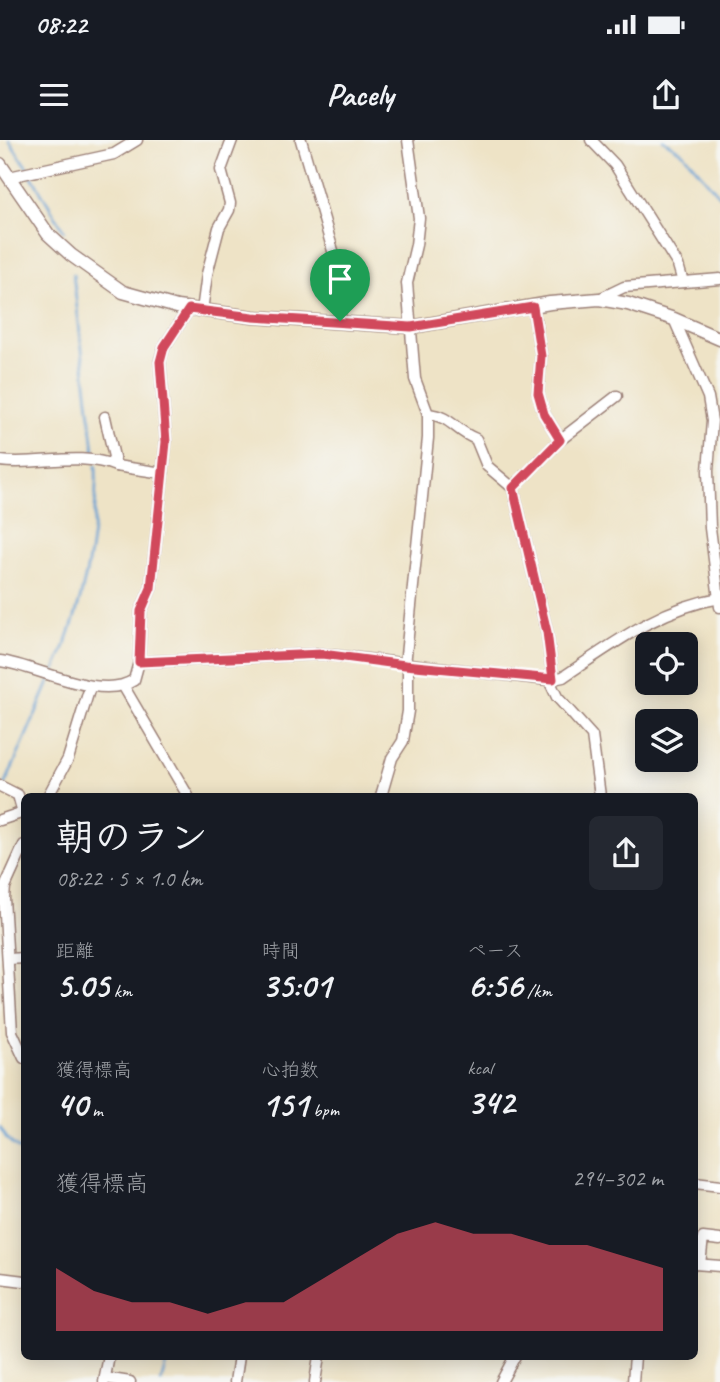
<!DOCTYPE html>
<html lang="ja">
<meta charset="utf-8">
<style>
body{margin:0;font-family:Caveat,"Klee One",sans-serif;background:#242831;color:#f1f3f6;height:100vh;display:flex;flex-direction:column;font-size:26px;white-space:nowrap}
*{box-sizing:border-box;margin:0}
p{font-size:23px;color:#9ea1a6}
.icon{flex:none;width:38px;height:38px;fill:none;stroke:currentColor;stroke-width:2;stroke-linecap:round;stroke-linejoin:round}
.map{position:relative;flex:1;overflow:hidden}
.sheet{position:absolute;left:21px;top:653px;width:677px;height:567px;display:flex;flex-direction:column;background:#171b24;border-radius:10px;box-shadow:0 4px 18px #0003}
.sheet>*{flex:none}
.buttons{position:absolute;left:635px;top:492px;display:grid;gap:14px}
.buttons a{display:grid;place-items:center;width:63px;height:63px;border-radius:10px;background:#171b24;box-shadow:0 4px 18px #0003;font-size:35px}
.pin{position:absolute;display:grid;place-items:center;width:60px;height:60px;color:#fff;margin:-72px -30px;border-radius:50% 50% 50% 0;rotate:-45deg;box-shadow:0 0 7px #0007}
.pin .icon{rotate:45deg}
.round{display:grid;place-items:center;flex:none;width:74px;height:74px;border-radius:10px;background:#242831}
.head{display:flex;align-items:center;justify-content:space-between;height:119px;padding:0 35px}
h1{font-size:38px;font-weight:800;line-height:52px}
.stats{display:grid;grid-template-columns:repeat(3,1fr);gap:10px;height:119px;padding:7px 35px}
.stats div{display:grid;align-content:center}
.stats b{font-size:35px;font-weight:800}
.stats small{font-size:19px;font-weight:400}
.stats p{font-size:19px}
.chart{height:196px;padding:14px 35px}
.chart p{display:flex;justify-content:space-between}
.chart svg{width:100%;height:126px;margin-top:7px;fill:#d1495b;opacity:.7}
.status{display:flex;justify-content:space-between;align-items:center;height:49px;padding:0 35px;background:#171b24;direction:ltr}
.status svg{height:19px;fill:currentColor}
header{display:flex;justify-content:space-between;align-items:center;height:91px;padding:0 35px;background:#171b24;font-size:32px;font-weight:800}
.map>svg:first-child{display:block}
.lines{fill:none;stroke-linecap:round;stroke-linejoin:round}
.stream{stroke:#629ed3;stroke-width:2.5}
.minor-casing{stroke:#9c8178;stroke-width:13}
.major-casing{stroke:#9c8178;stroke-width:15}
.minor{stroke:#fff;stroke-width:10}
.major{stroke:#fff;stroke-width:12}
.route-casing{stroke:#fff;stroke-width:14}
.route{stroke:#d1495b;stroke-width:9}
</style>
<div class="status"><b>08:22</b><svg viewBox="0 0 49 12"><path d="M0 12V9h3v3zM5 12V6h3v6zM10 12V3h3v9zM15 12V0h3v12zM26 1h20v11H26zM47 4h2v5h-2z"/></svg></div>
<header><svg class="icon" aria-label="menu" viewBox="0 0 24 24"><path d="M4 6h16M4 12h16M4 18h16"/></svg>Pacely<svg class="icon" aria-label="share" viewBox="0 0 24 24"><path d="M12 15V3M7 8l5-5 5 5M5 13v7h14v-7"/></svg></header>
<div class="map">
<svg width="720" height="1242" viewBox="0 0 720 1242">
<rect width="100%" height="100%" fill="#f6f6f2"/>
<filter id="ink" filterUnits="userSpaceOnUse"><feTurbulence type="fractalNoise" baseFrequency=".0143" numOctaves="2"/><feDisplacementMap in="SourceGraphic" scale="14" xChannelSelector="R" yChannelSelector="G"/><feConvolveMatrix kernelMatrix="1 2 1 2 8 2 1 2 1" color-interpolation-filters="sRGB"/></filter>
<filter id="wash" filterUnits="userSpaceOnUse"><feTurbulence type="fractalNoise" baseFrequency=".00686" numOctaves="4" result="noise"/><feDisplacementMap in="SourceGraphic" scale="28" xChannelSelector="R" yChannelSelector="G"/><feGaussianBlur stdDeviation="1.57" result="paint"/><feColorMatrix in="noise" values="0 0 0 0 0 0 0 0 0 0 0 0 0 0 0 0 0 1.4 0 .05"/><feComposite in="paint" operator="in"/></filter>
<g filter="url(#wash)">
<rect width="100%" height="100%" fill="#eee3c6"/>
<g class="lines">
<g class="stream">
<path d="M9,0l19,29"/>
<path d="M663,0l19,12 38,44"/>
<path d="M31,35l33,56"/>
<path d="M73,134l22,184"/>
<path d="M54,532c29,-63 44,-138 42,-207"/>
<path d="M5,645l46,-107"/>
<path d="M0,987l7,12 17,15"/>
<path d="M161,1242l7,-26"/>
</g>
</g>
</g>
<g filter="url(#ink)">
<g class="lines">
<defs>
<g id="minor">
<path d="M301,0l39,135v46"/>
<path d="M591,0l24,25 63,100 5,17"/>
<path d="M9,37l105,-23 23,-14"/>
<path d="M599,159l25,-12 96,-8"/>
<path d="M533,167l8,49 -3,37 6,21 16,26"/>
<path d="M202,171l5,-37 12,-46 10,-18 1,-7 -9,-33 11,-30"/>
<path d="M674,179l34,78 4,24 -4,50 2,57 10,79"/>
<path d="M428,274c23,2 27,17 48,25l11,27 26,22 34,144 6,47"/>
<path d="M105,277l11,49 47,7"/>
<path d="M0,321c39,5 78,-10 116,5"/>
<path d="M513,348l47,-48 57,-44"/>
<path d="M0,521c38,5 101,41 134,19l5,-18 183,-8 227,26 14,-3c50,-33 96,-69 157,-79"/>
<path d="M139,522l2,-51 10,-23 15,-146 -6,-81 4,-14 25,-38"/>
<path d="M405,525l23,-227v-24l-13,-35 -8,-96 9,-38 3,-27 -11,-78"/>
<path d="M549,540l8,17 35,39 8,60"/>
<path d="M124,547l64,109"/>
<path d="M0,646l18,9 5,18"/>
<path d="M48,656l20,-37 22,-72"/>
<path d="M381,656l11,-38 11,-17 5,-30v-45"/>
<path d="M0,680l24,-8"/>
<path d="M24,705l-19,42 -1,11 8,134 12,26"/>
<path d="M9,819l15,-1"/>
<path d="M695,1043l25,3"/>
<path d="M695,1124l25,2"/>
<path d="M700,1124l3,-26 17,2"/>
<path d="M0,1138l24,3"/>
<path d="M105,1238l25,4"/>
<path d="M104,1242l5,-26"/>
<path d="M235,1242l4,-26"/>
<path d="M315,1242l4,-26"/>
<path d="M501,1242l14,-26"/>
<path d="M633,1242l2,-26"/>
</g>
<path id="major" d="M0,24l48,70 23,21 52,37 54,15 76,10 158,10 139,-24 49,-4 29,5 46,15 46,20"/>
</defs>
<use href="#minor" class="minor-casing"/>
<use href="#major" class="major-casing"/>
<use href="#minor" class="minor"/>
<use href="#major" class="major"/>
</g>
</g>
<g class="lines" filter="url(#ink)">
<defs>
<path id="route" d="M533,167l8,49 -3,37 6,21 16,26 -47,48 34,144 6,47 -148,-14 -83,-11 -183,8 2,-51 10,-23 15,-146 -6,-80 4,-15 25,-38 64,8 158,10z"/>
</defs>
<use href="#route" class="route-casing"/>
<use href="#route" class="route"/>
</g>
</svg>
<div class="buttons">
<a><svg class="icon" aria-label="locate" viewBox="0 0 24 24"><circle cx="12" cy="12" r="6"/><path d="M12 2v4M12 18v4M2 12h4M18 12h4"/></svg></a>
<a><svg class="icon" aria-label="layers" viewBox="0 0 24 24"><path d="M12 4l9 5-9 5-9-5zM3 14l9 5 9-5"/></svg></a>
</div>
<div class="pin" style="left:340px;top:181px;background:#1e9e55"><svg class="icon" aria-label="arrive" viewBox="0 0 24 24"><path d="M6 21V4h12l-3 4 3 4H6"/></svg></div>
<section class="sheet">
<div class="head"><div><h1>朝のラン</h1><p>08:22 · 5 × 1.0 km</p></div><a class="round"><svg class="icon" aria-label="share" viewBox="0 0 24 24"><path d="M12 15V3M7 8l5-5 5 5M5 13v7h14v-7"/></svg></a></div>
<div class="stats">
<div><p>距離</p><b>5.05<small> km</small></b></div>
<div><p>時間</p><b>35:01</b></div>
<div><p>ペース</p><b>6:56<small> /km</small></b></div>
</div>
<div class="stats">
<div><p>獲得標高</p><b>40<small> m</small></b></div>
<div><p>心拍数</p><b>151<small> bpm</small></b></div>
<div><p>kcal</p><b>342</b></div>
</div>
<div class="chart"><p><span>獲得標高</span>294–302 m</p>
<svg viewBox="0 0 160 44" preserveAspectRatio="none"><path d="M0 44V22L10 30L20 34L30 34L40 38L50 34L60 34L70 26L80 18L90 10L100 6L110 10L120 10L130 14L140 14L150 18L160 22V44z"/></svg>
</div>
</section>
</div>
